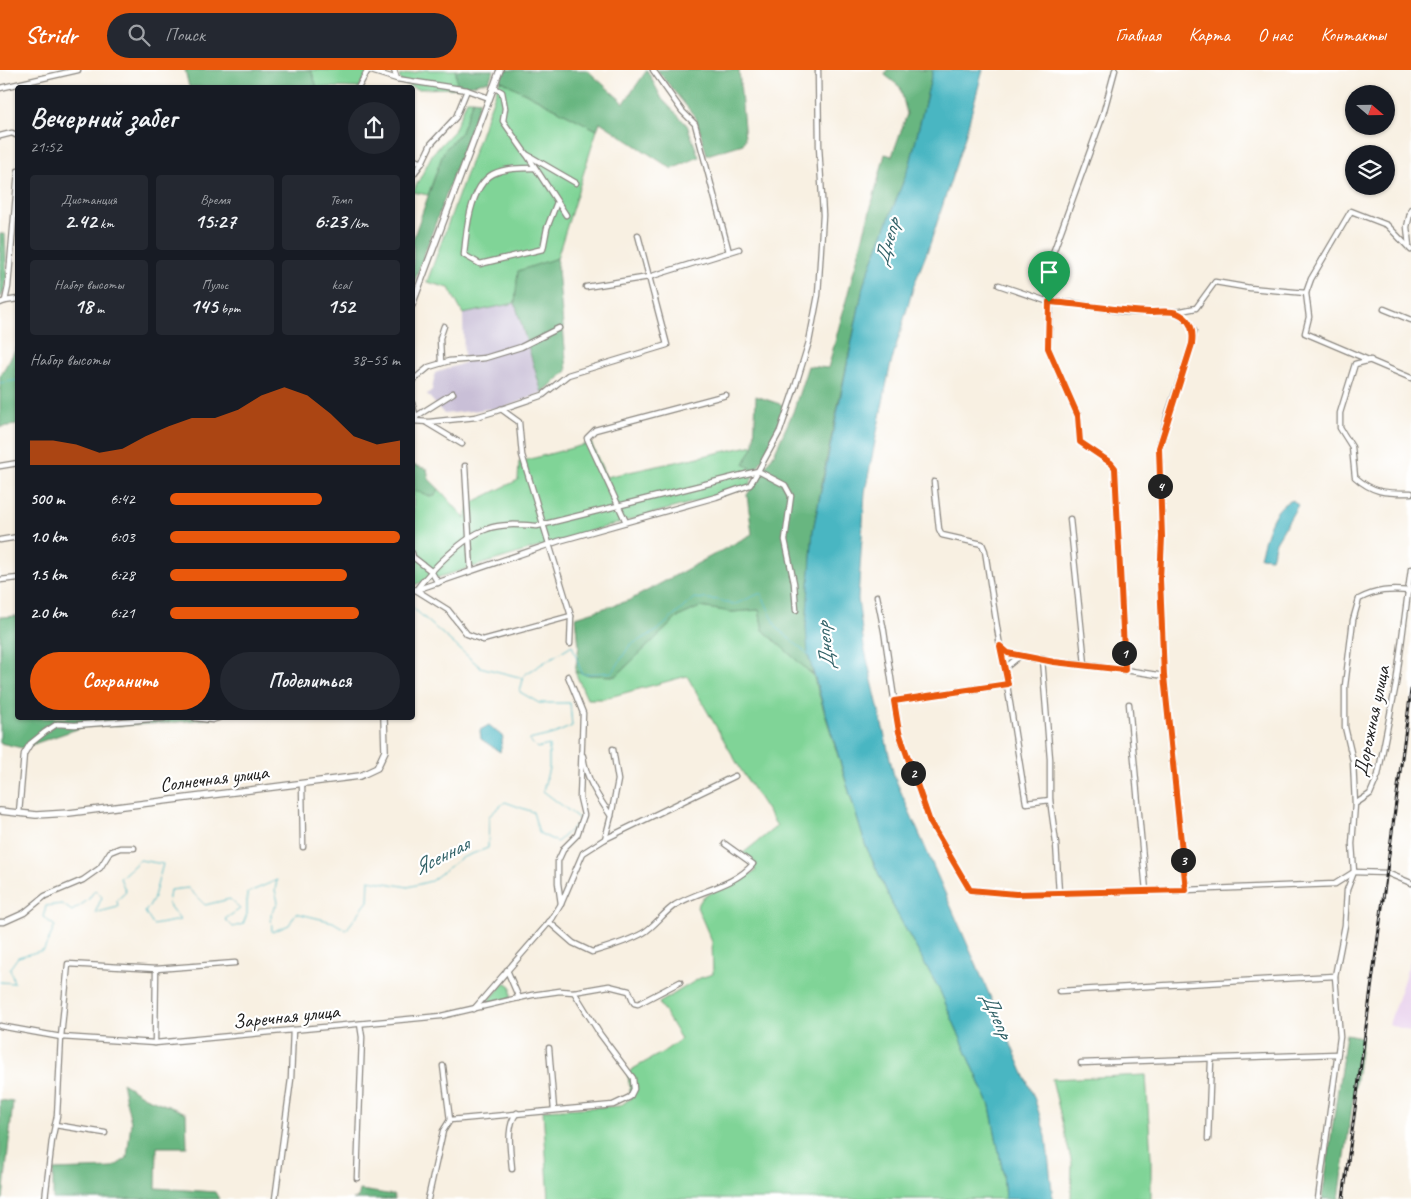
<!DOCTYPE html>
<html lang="ru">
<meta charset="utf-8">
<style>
body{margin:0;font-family:Caveat,sans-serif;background:#242831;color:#f1f3f6;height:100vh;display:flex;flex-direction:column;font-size:19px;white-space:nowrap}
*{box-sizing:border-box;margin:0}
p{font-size:16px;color:#9ea1a6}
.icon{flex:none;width:28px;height:28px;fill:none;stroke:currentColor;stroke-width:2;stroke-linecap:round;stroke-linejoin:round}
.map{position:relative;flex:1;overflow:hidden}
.details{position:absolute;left:15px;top:15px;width:400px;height:635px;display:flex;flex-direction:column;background:#171b24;border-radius:5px;box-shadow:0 1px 4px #0004}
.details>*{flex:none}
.needle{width:32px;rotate:110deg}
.fabs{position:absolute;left:1345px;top:15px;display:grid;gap:10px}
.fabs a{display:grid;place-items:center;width:50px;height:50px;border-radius:50%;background:#171b24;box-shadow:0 1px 4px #0004;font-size:25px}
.pin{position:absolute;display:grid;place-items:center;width:42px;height:42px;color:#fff;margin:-51px -21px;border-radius:50% 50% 50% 0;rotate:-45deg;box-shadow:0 0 5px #0007}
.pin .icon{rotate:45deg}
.km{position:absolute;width:25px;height:25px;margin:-12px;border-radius:50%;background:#222;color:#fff;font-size:14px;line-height:25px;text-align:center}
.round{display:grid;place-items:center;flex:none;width:52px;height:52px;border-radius:26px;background:#242831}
.head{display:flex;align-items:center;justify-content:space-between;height:85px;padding:0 15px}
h1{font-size:28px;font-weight:700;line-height:38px}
.figures{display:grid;grid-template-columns:repeat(3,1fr);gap:8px;height:85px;padding:5px 15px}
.figures div{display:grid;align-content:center;border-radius:5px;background:#242831;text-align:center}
.figures b{font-size:21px;font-weight:700}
.figures small{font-size:14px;font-weight:400}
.figures p{font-size:14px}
.chart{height:140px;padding:10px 15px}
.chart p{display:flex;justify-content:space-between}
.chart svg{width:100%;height:90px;margin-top:5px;fill:#ea580c;opacity:.7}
.button{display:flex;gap:10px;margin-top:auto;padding:10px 15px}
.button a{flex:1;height:58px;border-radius:30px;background:#ea580c;color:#fff;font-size:20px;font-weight:700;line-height:58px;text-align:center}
.button a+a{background:#242831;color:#f1f3f6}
ul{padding:0 15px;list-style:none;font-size:16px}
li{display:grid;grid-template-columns:80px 60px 1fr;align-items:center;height:38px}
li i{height:12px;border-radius:6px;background:#ea580c}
header{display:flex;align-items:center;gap:30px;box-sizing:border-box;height:70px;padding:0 25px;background:#ea580c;color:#fff}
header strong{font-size:24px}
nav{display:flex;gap:28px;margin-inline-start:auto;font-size:18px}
.search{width:350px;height:45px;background:#242831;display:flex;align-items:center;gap:12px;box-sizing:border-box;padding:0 18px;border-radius:28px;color:#9ea1a6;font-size:19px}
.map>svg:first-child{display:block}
.built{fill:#e9d2ed}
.industrial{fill:#c9bfd7}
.green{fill:#80d497;stroke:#4e785a}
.forest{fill:#68b680;stroke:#42694e}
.water{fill:#48b6c2;stroke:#32696f}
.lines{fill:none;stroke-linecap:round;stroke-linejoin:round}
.stream{stroke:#48b6c2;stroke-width:1}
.minor-casing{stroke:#8a867f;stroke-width:7}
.tertiary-casing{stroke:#8a867f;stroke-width:8}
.minor{stroke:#fff;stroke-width:4.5}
.tertiary{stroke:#fff;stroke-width:5.5}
.rail-casing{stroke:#1c1c1c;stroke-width:3}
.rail{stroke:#fff;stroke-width:1;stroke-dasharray:4;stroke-linecap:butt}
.route-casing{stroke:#fff;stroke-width:10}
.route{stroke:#ea580c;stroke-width:6}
.labels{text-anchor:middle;stroke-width:4.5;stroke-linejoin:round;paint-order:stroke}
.street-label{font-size:20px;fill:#1c1c1c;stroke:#fff}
.water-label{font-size:21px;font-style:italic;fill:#306167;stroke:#fff}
</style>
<header>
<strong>Stridr</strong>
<div class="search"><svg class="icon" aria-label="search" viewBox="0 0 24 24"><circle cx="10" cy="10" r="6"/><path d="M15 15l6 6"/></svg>Поиск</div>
<nav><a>Главная</a><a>Карта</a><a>О нас</a><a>Контакты</a></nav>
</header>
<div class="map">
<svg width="1411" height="1129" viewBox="0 0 1411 1129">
<rect width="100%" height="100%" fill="#fff"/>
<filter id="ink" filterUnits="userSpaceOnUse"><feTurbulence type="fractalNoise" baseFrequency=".02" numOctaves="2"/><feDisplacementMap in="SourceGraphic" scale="10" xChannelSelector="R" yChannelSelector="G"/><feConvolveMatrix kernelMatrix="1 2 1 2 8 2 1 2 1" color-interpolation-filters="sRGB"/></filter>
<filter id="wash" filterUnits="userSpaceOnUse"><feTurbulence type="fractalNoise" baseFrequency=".0096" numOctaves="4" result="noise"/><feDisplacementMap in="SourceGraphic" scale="20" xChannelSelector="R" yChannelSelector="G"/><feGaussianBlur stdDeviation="1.12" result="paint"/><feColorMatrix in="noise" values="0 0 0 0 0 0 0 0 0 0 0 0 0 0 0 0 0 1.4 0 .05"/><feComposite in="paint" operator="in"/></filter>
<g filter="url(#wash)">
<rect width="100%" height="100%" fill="#f8f0e2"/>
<path class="built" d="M1411,888v74l-22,-8z"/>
<path class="industrial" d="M515,233l27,90 -41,16h-13l-44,5 -17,-20 5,-4 3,-17 29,-10 -1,-49z"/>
<g class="green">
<path d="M311,0h58l-10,18 -42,-1z"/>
<path d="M425,0h31l1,18 -40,1 -16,-7 -2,-6z"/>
<path d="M500,10l97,50 -40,128 -39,13 -3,32 -52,11 -14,-26 -22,-6z"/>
<path d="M467,30h6l-12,32 -17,19 -16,44 -15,-3 20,-39 21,-22z"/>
<path d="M591,373l15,34 148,-32 -10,19 11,7 -6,16 -127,35 -209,63v-95l20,7 6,-8 26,29 6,-15 47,-23 1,-18z"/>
<path d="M700,537l32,5 27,-2 4,20 50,45 52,169 29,64 46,83 50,115 13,67 2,26h-456l-6,-89 77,-4 11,-8 -3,-23 3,-5 32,-18 18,-13 -22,-36 41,-25 13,-4 -1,-32 -15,-35 6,-10 53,-26 -14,-17 35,-28 -36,-56 -54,-94 -85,23h-15l-12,-27 15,3 26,1 62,-59z"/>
<path d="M173,648h40l-46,5z"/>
<path d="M505,912l6,4v12l-29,10z"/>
<path d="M1146,1005l5,82v42h-80l1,-35 -20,-85z"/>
</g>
<g class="forest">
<path d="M185,0h126l6,17h-128z"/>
<path d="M456,0h38l-5,11 -32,7z"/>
<path d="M504,0h83l37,33 23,-33 15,29 25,26 12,32 -27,12 -72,-47 -3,8 -97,-50z"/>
<path d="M657,0h82l6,69 -2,5 -36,11 -11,-37z"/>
<path d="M887,0h46l-23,94 -46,119 -38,179 -13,68 -7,97 7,48 -50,-45 -4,-20 -27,2 -32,-5 -22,10 -62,59 -26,-1 -15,-3 4,-26 -3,-29 54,-17 122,-66 -5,-39 28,-43 18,-40 15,-46 20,2 57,-214 7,2 15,-42 -7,-27 -15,-12z"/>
<path d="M473,30l7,1 -67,184v-46l31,-88 17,-19z"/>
<path d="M0,164h5l2,45 -5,18h-2z"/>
<path d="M557,188l10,113 -25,22 -27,-90 3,-32z"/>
<path d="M17,277v78l-17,2v-51z"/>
<path d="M756,326l30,10 -20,48 -11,17 -11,-7 10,-19z"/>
<path d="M413,395l14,4 2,10 10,10 -6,8 -20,-7z"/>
<path d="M17,546l1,102h155l-6,5 -84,4 -61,21 -22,-5v-126z"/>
<path d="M1346,964l16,3 -23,162h-17z"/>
<path d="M122,1013l23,14 41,16 1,34h-30l-1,41 59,4 4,7h-166v-29l59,-2 15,-10 4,-36z"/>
<path d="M0,1030l13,2 -10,97h-3z"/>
<path d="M360,1120l34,5 1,4h-42l5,-1z"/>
</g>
<g class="water">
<path d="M933,0h50l-19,70 -35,107 -15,38 -24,82 -25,125 -7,107 6,47 30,130 140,321 12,39 7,63h-48l-2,-26 -13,-67 -50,-115 -46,-83 -29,-64 -57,-189 -2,-28 7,-97 51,-247 46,-119z"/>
<path d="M1293,430l5,5 -22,37 -5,16 -11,-1c5,-18 12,-53 33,-57z"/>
<path d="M489,655l14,12 -3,15 -19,-13 -1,-9z"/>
</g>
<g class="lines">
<g class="stream">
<path d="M0,313l18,-3"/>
<path d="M412,537l68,60 43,11"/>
<path d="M0,912l14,1 -4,-15 8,-11 26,-7 11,-24 -12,-9 3,-11 16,-2 10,7 16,-11 7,-10 7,7 -7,16 23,-6 -1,-7 9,-8 -6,-14 20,-18 23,4 -10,36 -8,12 8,13 27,-5 -12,-16 2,-14 18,-2 17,17 25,-6 10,10 -15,10 8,8 10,-3 4,-10v-21l30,-13 -2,10 3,12 -7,12 1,18 17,-7 7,-12 37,9 13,8 22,-29 1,-21 39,7 23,-6 30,-23 27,-10 1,-32 16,-14 28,10 6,21 18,9 24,-22 -38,-29 6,-23v-23l-12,3 -8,-8 25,-6 18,-8 -2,-23h-31l-19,-11 4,-17 48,-30 10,29 31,-2 17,-27 27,-14 37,-33 26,2 13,5 28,-12 16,35 33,28"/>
</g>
</g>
</g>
<g filter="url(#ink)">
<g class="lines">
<defs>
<g id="minor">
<path d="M368,0l29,9"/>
<path d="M394,0l3,9 70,11 22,8"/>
<path d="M653,0l29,41 13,13 34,128"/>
<path d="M1115,0l-13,48 -57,157 5,33 -2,40 30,68 2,26 31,21 4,5 10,202 39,6 22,214 149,-6 19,-12"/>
<path d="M493,17l9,5 3,16 -2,13 23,33 50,29"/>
<path d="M0,18l78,-18"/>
<path d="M358,18l10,-18"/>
<path d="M0,66l12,-3 6,3"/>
<path d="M527,85l39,60"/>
<path d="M412,89l10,4 9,-19 25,-27 11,-27"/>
<path d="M535,98c-13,0 -30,0 -42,6 -23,12 -27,58 -29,81l16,9 63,-15 4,-21 10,-26"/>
<path d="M412,106l10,-13"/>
<path d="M1409,176l-2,-19 4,-18"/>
<path d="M999,215l50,17 25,1 51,9h51l12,9 6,10 -2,13 -24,70 -9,34 3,89 -2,42 4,97"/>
<path d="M586,217l63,-10 90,-28"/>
<path d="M1306,223l3,24 -4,16 106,45"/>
<path d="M5,231l13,-2"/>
<path d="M0,233l5,-2 3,-14 10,-116"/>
<path d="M1384,239l27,11"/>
<path d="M1176,242l20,-4 19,-26 35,6 56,5 5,-14 40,-68 36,14 24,25"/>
<path d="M1371,290l-16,4 -15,49v15l12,19 3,30c19,17 32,16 56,16"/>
<path d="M441,293l-1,-25 4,-12"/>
<path d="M412,311l17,-14 20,-6 36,-3 36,-11 38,-19"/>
<path d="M412,333l4,15"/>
<path d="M501,339l18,13 3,33 49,161 -1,28"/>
<path d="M412,349l41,-26"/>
<path d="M412,351l17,1 47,-5 17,-5 50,-17 25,-20 99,-30 -29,-110"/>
<path d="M427,353l35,21"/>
<path d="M0,396l18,-3"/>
<path d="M465,396l6,104"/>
<path d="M934,412l5,47 3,6 40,9 3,7 15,95 8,7 46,9 71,8"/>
<path d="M1070,449l15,145"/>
<path d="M626,452l-39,-84 8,-8 131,-35"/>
<path d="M0,470l18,-3"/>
<path d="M412,483l1,4 18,14 7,12"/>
<path d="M0,510l18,-2"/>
<path d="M412,520h4c15,-20 47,-53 71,-61 15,-6 35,-4 50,-3l221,-55 22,-40 16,-47 13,-42 9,-47 5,-80 -4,-69 -1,-76"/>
<path d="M877,526l7,35 15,101 31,90 40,68 46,4 170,-4"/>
<path d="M571,546l-88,24 -16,-6 -19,-24 -32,-20 143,-49 157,-44 34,-12 8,-14 27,14 6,11 -6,44 9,43 2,27"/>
<path d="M1001,577l25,156 24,-3 6,43 3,50"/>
<path d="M1042,589l8,100v41"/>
<path d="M1005,598l16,-13"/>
<path d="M894,631l114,-17"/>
<path d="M1129,634l17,187"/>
<path d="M195,648l17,2 6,-2"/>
<path d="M583,686c3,23 15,41 28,60l-6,23"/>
<path d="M302,714l1,63"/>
<path d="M1355,734l-2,-43 -8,-34v-41l8,-66 6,-21c17,-9 31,-10 51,-8"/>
<path d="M19,743l5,-59 6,-10 15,-12 12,-8 18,1 89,-7"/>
<path d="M611,746l7,-36 -5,-31"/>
<path d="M1354,802l33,1 24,10"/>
<path d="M561,834l-3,-21v-22l6,-13 13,-13 7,-20 -4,-17 3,-85 -15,-37"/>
<path d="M0,852h4l20,-9 21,-17 38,-16 17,-12 10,-16 10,-4h14"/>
<path d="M549,852l24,21 19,9c17,-5 35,-10 51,-19 12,-7 20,-20 32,-28 25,-15 58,-18 78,-41l-28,-20"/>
<path d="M507,900l12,28"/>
<path d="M1059,921l276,-15"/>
<path d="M474,939l78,-90 9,-15 22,-51 22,-14 130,-63"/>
<path d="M0,956l61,11 94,6 286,-27 91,-21 28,-4 14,1 35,-6 20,5 5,12 4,1 42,-22"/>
<path d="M155,973l1,-74"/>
<path d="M549,978l5,62"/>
<path d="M1081,993l256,-9"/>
<path d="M443,996l7,54"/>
<path d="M55,1055l50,8"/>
<path d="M1208,1069l3,-79"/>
<path d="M512,1099c-1,-16 -7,-43 5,-56"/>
<path d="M357,1108l5,-141 -2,-13"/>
<path d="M45,1129l7,-59 5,-24 4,-79 7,-73 88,5 79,-6"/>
<path d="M275,1129l16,-120 2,-49"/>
<path d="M428,1129l15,-68 7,-11 163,-15 17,-8 4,-8 -1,-11 -33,-44 -26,-42"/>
<path d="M1318,1129l22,-162 -5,-61 10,-51 2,-35 7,-18 -2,-28 3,-40 15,-10 8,-19 18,-91 15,-115"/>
</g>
<g id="tertiary">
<path d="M412,235l88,-235"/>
<path d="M0,741l36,4 33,-2 291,-37 17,-8 8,-17 -1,-33"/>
</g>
</defs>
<use href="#minor" class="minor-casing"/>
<use href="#tertiary" class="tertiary-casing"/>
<use href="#minor" class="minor"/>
<use href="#tertiary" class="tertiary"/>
<defs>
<path id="rail" d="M1343,1129l68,-509"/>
</defs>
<use href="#rail" class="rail-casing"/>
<use href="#rail" class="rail"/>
</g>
</g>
<g class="lines" filter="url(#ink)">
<defs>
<path id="route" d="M1049,232c34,2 67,9 101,10 7,0 20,-2 27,1 14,6 17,17 15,31l-33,104 3,89 -2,42 4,97 22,214 -170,4 -46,-4 -40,-68 -31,-90 -5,-31 114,-17 -8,-38 8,7 46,9 71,8 -10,-202 -4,-5 -31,-21 -2,-26 -30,-68z"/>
</defs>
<use href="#route" class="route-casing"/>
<use href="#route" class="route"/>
</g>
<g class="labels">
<g class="street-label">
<text transform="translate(1371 651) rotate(-78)" y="7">Дорожная улица</text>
<text transform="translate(214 708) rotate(-7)" y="7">Солнечная улица</text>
<text transform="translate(286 946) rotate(-6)" y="7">Заречная улица</text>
</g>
<g class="water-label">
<text transform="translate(887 172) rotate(-74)" y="7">Днепр</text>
<text transform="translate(825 576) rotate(-96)" y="7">Днепр</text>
<text transform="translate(441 786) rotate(-27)" y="7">Ясенная</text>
<text transform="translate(997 945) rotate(66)" y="7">Днепр</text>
</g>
</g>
</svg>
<div class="fabs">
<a><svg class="needle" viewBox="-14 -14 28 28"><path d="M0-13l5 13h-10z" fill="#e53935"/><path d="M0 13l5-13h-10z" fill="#9ea1a6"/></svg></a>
<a><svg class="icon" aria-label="layers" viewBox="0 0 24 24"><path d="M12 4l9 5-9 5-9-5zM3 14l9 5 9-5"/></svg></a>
</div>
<div class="pin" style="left:1049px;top:232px;background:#1e9e55"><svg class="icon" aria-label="arrive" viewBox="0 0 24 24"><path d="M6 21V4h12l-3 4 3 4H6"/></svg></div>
<b class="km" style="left:1124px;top:583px">1</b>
<b class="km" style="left:913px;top:703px">2</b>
<b class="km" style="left:1183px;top:790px">3</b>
<b class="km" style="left:1160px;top:416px">4</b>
<section class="details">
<div class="head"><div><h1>Вечерний забег</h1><p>21:52</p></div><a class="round"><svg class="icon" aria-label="share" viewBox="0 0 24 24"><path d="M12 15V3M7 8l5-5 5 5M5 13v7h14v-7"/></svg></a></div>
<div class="figures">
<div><p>Дистанция</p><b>2.42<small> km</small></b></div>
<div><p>Время</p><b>15:27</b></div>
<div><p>Темп</p><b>6:23<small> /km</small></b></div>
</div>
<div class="figures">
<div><p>Набор высоты</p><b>18<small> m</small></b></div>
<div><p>Пульс</p><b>145<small> bpm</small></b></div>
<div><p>kcal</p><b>152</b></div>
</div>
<div class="chart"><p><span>Набор высоты</span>38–55 m</p>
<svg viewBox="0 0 160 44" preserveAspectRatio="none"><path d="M0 44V32L10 32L20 34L30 38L40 36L50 30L60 25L70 21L80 21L90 17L100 10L110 6L120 10L130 19L140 30L150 34L160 32V44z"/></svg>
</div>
<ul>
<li><b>500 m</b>6:42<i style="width:66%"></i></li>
<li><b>1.0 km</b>6:03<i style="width:100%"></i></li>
<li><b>1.5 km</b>6:28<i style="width:77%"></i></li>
<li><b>2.0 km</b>6:21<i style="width:82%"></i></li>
</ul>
<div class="button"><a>Сохранить</a><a>Поделиться</a></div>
</section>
</div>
